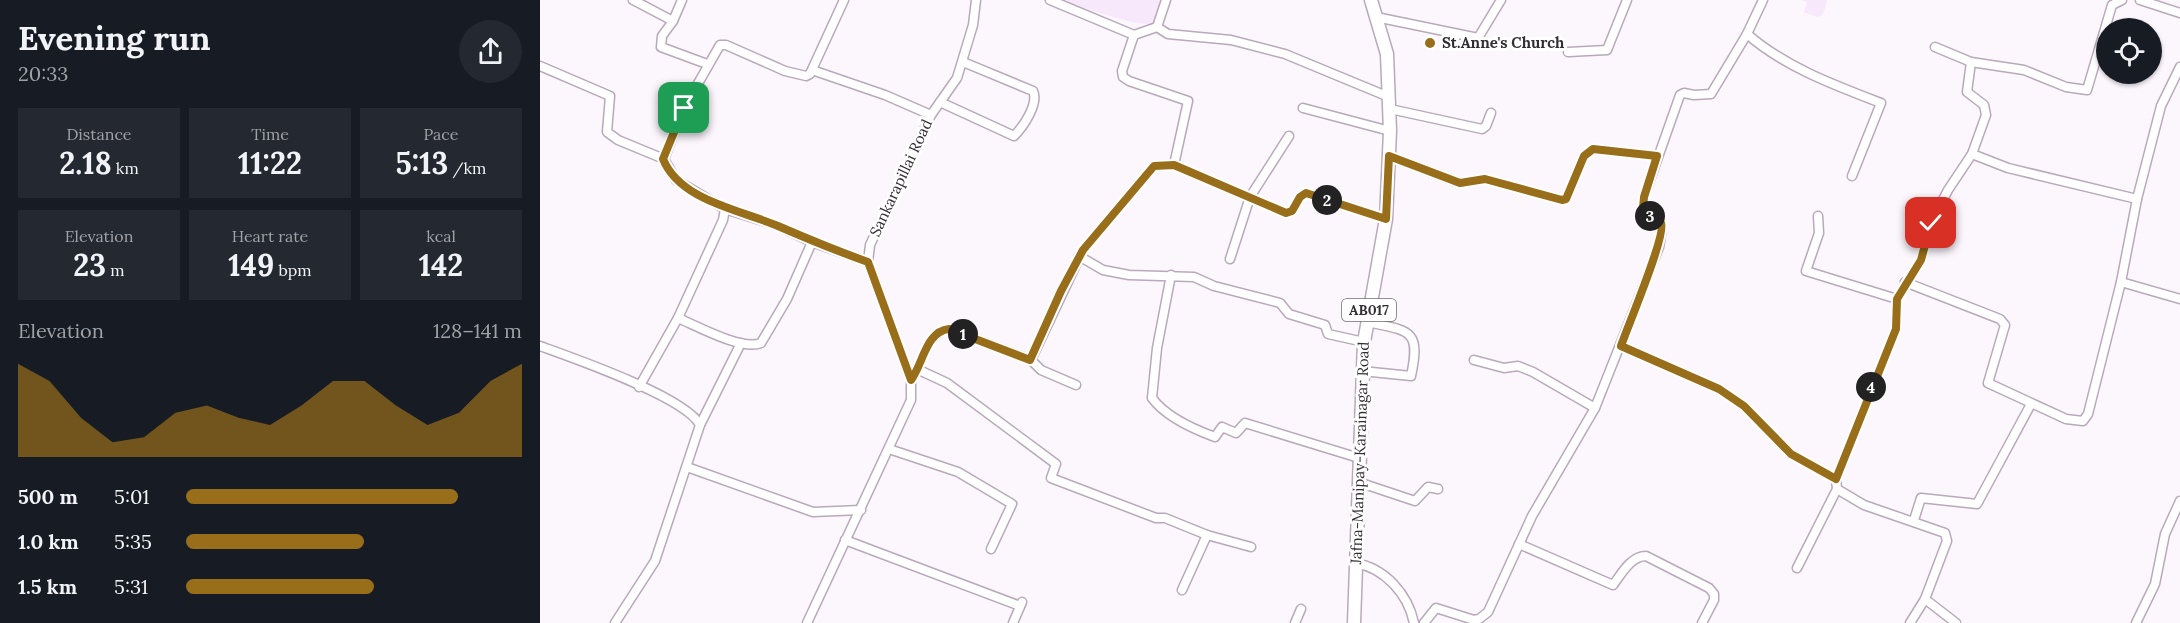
<!DOCTYPE html>
<meta charset="utf-8">
<style>
body{margin:0;font-family:Lora,serif;background:#242831;color:#f1f3f6;height:100vh;display:flex;flex-direction:column;font-size:22px;white-space:nowrap}
*{box-sizing:border-box;margin:0}
p{font-size:20px;color:#9ea1a6}
.icon{flex:none;width:33px;height:33px;fill:none;stroke:currentColor;stroke-width:2;stroke-linecap:round;stroke-linejoin:round}
.map{position:relative;flex:1;overflow:hidden}
.panel{display:flex;flex-direction:column;background:#171b24;width:540px}
.panel>*{flex:none}
.controls{position:absolute;left:1556px;top:18px;display:grid;gap:12px}
.controls a{display:grid;place-items:center;width:66px;height:66px;border-radius:50%;background:#171b24;box-shadow:0 2px 4px #0004;font-size:30px}
.pin{position:absolute;display:grid;place-items:center;width:51px;height:51px;color:#fff;margin:-26px;border-radius:12px;box-shadow:0 3px 9px #0006}
.km{position:absolute;width:30px;height:30px;margin:-15px;border-radius:50%;background:#222;color:#fff;font-size:16px;line-height:30px;text-align:center}
.round{display:grid;place-items:center;flex:none;width:63px;height:63px;border-radius:32px;background:#242831}
.overview{display:flex;align-items:center;justify-content:space-between;height:102px;padding:0 18px}
h1{font-size:33px;font-weight:700;line-height:45px}
.metrics{display:grid;grid-template-columns:repeat(3,1fr);gap:9px;height:102px;padding:6px 18px}
.metrics div{display:grid;align-content:center;border-radius:0px;background:#242831;text-align:center}
.metrics b{font-size:30px;font-weight:700}
.metrics small{font-size:16px;font-weight:400}
.metrics p{font-size:16px}
.chart{height:168px;padding:12px 18px}
.chart p{display:flex;justify-content:space-between}
.chart svg{width:100%;height:108px;margin-top:6px;fill:#986e1a;opacity:.7}
ul{padding:0 18px;list-style:none;font-size:20px}
li{display:grid;grid-template-columns:96px 72px 1fr;align-items:center;height:45px}
li i{height:15px;border-radius:8px;background:#986e1a}
main{display:flex;flex:1;min-height:0}
.map>svg:first-child{display:block}
.education{fill:#f8e8fb}
.lines{fill:none;stroke-linecap:round;stroke-linejoin:round}
.minor-casing{stroke:#b8a9bb;stroke-width:11}
.primary-casing{stroke:#b8a9bb;stroke-width:15}
.minor{stroke:#fff;stroke-width:8}
.primary{stroke:#fff;stroke-width:12}
.route-casing{stroke:#fff;stroke-width:12}
.route{stroke:#986e1a;stroke-width:8}
.poi-dot{fill:#986e1a;stroke:#fff;stroke-width:2}
.labels{text-anchor:middle;stroke-width:6;stroke-linejoin:round;paint-order:stroke}
.shield{fill:#fff;stroke:#706c71;stroke-width:1.5}
.shield-label{font-size:14px;font-weight:bold;fill:#332d34}
.poi-label{font-size:15px;font-weight:bold;fill:#332d34;stroke:#fff;text-anchor:start}
.street-label{font-size:15px;fill:#332d34;stroke:#fff}
</style>
<main>
<section class="panel">
<div class="overview"><div><h1>Evening run</h1><p>20:33</p></div><a class="round"><svg class="icon" aria-label="share" viewBox="0 0 24 24"><path d="M12 15V3M7 8l5-5 5 5M5 13v7h14v-7"/></svg></a></div>
<div class="metrics">
<div><p>Distance</p><b>2.18<small> km</small></b></div>
<div><p>Time</p><b>11:22</b></div>
<div><p>Pace</p><b>5:13<small> /km</small></b></div>
</div>
<div class="metrics">
<div><p>Elevation</p><b>23<small> m</small></b></div>
<div><p>Heart rate</p><b>149<small> bpm</small></b></div>
<div><p>kcal</p><b>142</b></div>
</div>
<div class="chart"><p><span>Elevation</span>128–141 m</p>
<svg viewBox="0 0 160 44" preserveAspectRatio="none"><path d="M0 44V6L10 13L20 28L30 38L40 36L50 26L60 23L70 28L80 31L90 23L100 13L110 13L120 23L130 31L140 26L150 13L160 6V44z"/></svg>
</div>
<ul>
<li><b>500 m</b>5:01<i style="width:81%"></i></li>
<li><b>1.0 km</b>5:35<i style="width:53%"></i></li>
<li><b>1.5 km</b>5:31<i style="width:56%"></i></li>
</ul>
</section>
<div class="map">
<svg width="1640" height="623" viewBox="0 0 1640 623">
<rect width="100%" height="100%" fill="#fcf6fd"/>
<g class="education">
<path d="M517,0h107l-8,25 -26,-3z"/>
<path d="M1261,0h26l-4,15 -6,2 -13,-5 3,-10z"/>
</g>
<g class="lines">
<defs>
<g id="minor">
<path d="M93,0l40,21 -11,15 -1,11 46,17"/>
<path d="M510,0l84,35"/>
<path d="M626,0l-9,27 -23,8 -12,36 1,6 6,4 59,20 -14,64"/>
<path d="M1600,0l40,13"/>
<path d="M836,17l102,21 23,-38"/>
<path d="M133,21l9,-21"/>
<path d="M617,27l11,7 63,6 54,14 104,43"/>
<path d="M1207,34c38,33 87,51 134,69l-29,73"/>
<path d="M1395,47l36,15 53,8 42,17 21,3 25,-85 10,-5"/>
<path d="M1028,52l39,-2 20,-50"/>
<path d="M0,66l70,30 -3,36 11,8 46,19 12,21 49,29 51,16 36,17 56,20"/>
<path d="M272,70l73,25 46,20"/>
<path d="M400,102l74,34c9,-9 25,-32 19,-45l-70,-29"/>
<path d="M763,108l87,23"/>
<path d="M850,109l92,20 4,-3 5,-13"/>
<path d="M1432,154l36,14 129,31"/>
<path d="M849,156l71,27 25,-4 77,21 4,-1 18,-43 9,-7 64,7"/>
<path d="M124,159l20,-51 36,-63h6l59,26 21,5 4,-2 34,-74"/>
<path d="M1278,216l1,17 -13,38 91,28"/>
<path d="M539,256l24,14 26,5 65,2 20,9 66,17 9,11 36,11 3,9 36,8"/>
<path d="M690,259l20,-62 39,-61"/>
<path d="M631,275l-14,73 -5,50c14,19 41,31 63,39l7,-10 14,6 9,-10 114,35"/>
<path d="M1365,282l95,37 5,6 -17,58 78,36 17,2 5,-7 33,-132 16,-83 24,-93 19,-39"/>
<path d="M1581,282l59,17"/>
<path d="M138,318c19,8 64,33 83,25l26,-44 25,-57"/>
<path d="M0,346c33,12 146,51 160,79l-45,136 -40,62"/>
<path d="M1081,346l98,43 25,17 47,48 45,25"/>
<path d="M491,360l10,10 35,15"/>
<path d="M934,360l30,8 14,-2 15,6 62,36"/>
<path d="M379,370l28,13 109,81 -5,14 105,40h9l42,17 44,12"/>
<path d="M822,371l49,5c10,-47 -1,-45 -44,-54"/>
<path d="M371,380c12,-16 15,-49 38,-51l82,31 52,-110 71,-84 20,-1 112,48 6,-2 8,-14 6,-4 80,26"/>
<path d="M99,387l39,-69 45,-98 2,-11"/>
<path d="M160,425l41,-82"/>
<path d="M349,449l69,23 54,32 -21,45"/>
<path d="M147,467l126,45 48,-2"/>
<path d="M818,482l57,19 13,-14 10,2"/>
<path d="M1297,489l27,16 81,28 2,8 -22,58 -15,24"/>
<path d="M1374,520l7,-22 56,6 54,-100"/>
<path d="M305,540l175,66"/>
<path d="M979,544l94,41c9,-12 18,-29 33,-29l63,32 5,6v6l-12,23"/>
<path d="M815,563c30,5 53,31 59,60"/>
<path d="M1257,568l40,-79 -1,-10 60,-150 1,-30 24,-39 10,-37 17,-33 24,-36 14,-39 -2,-10 -17,-13 4,-30"/>
<path d="M642,590l25,-55"/>
<path d="M1385,599l31,24"/>
<path d="M267,623l104,-223v-20l-43,-118 2,-17 61,-130 26,-37 16,-53 3,-25"/>
<path d="M473,623l9,-21"/>
<path d="M755,623l6,-14"/>
<path d="M884,623l12,-15 38,12 5,-1 9,-7 44,-96 63,-108 64,-161c6,-31 0,-19 -16,-39l1,-11 36,-102 4,-2 10,2 17,-1 36,-60 16,-34"/>
<path d="M1596,623l19,-39 10,-50 15,-33"/>
</g>
<path id="primary" d="M814,623l10,-281 22,-123 4,-88 -3,-77 -16,-54"/>
</defs>
<use href="#minor" class="minor-casing"/>
<use href="#primary" class="primary-casing"/>
<use href="#minor" class="minor"/>
<use href="#primary" class="primary"/>
</g>
<g class="lines">
<defs>
<path id="route" d="M144,108l-21,51c17,42 78,51 115,67 30,13 59,25 90,36l43,118c12,-16 15,-49 38,-51l81,31 31,-69 22,-41 71,-84 20,-1 112,48 6,-2 8,-14 6,-4 80,26 3,-63 71,27 25,-4 77,21 4,-1 18,-43 9,-7 64,7 -13,41 -1,11c5,6 14,9 18,15 6,11 -34,105 -40,123l98,43 25,17 47,48 45,25 60,-150 1,-30 24,-39 10,-37"/>
</defs>
<use href="#route" class="route-casing"/>
<use href="#route" class="route"/>
</g>
<circle class="poi-dot" cx="890" cy="43" r="6"/>
<g class="labels">
<rect class="shield" x="802" y="299" width="54" height="22" rx="4.5"/>
<g class="shield-label">
<text x="829" y="315">AB017</text>
</g>
<g class="poi-label">
<text x="902" y="48">St.Anne's Church</text>
</g>
<g class="street-label">
<text transform="translate(361 178) rotate(-65)" y="5">Sankarapillai Road</text>
<text transform="translate(820 453) rotate(-88)" y="5">Jafna-Manipay-Karainagar Road</text>
</g>
</g>
</svg>
<div class="controls">
<a><svg class="icon" aria-label="locate" viewBox="0 0 24 24"><circle cx="12" cy="12" r="6"/><path d="M12 2v4M12 18v4M2 12h4M18 12h4"/></svg></a>
</div>
<div class="pin" style="left:144px;top:108px;background:#1e9e55"><svg class="icon" aria-label="arrive" viewBox="0 0 24 24"><path d="M6 21V4h12l-3 4 3 4H6"/></svg></div>
<div class="pin" style="left:1391px;top:223px;background:#d93025"><svg class="icon" aria-label="check" viewBox="0 0 24 24"><path d="M5 12l5 5 9-10"/></svg></div>
<b class="km" style="left:423px;top:334px">1</b>
<b class="km" style="left:787px;top:200px">2</b>
<b class="km" style="left:1110px;top:216px">3</b>
<b class="km" style="left:1331px;top:387px">4</b>
</div>
</main>
